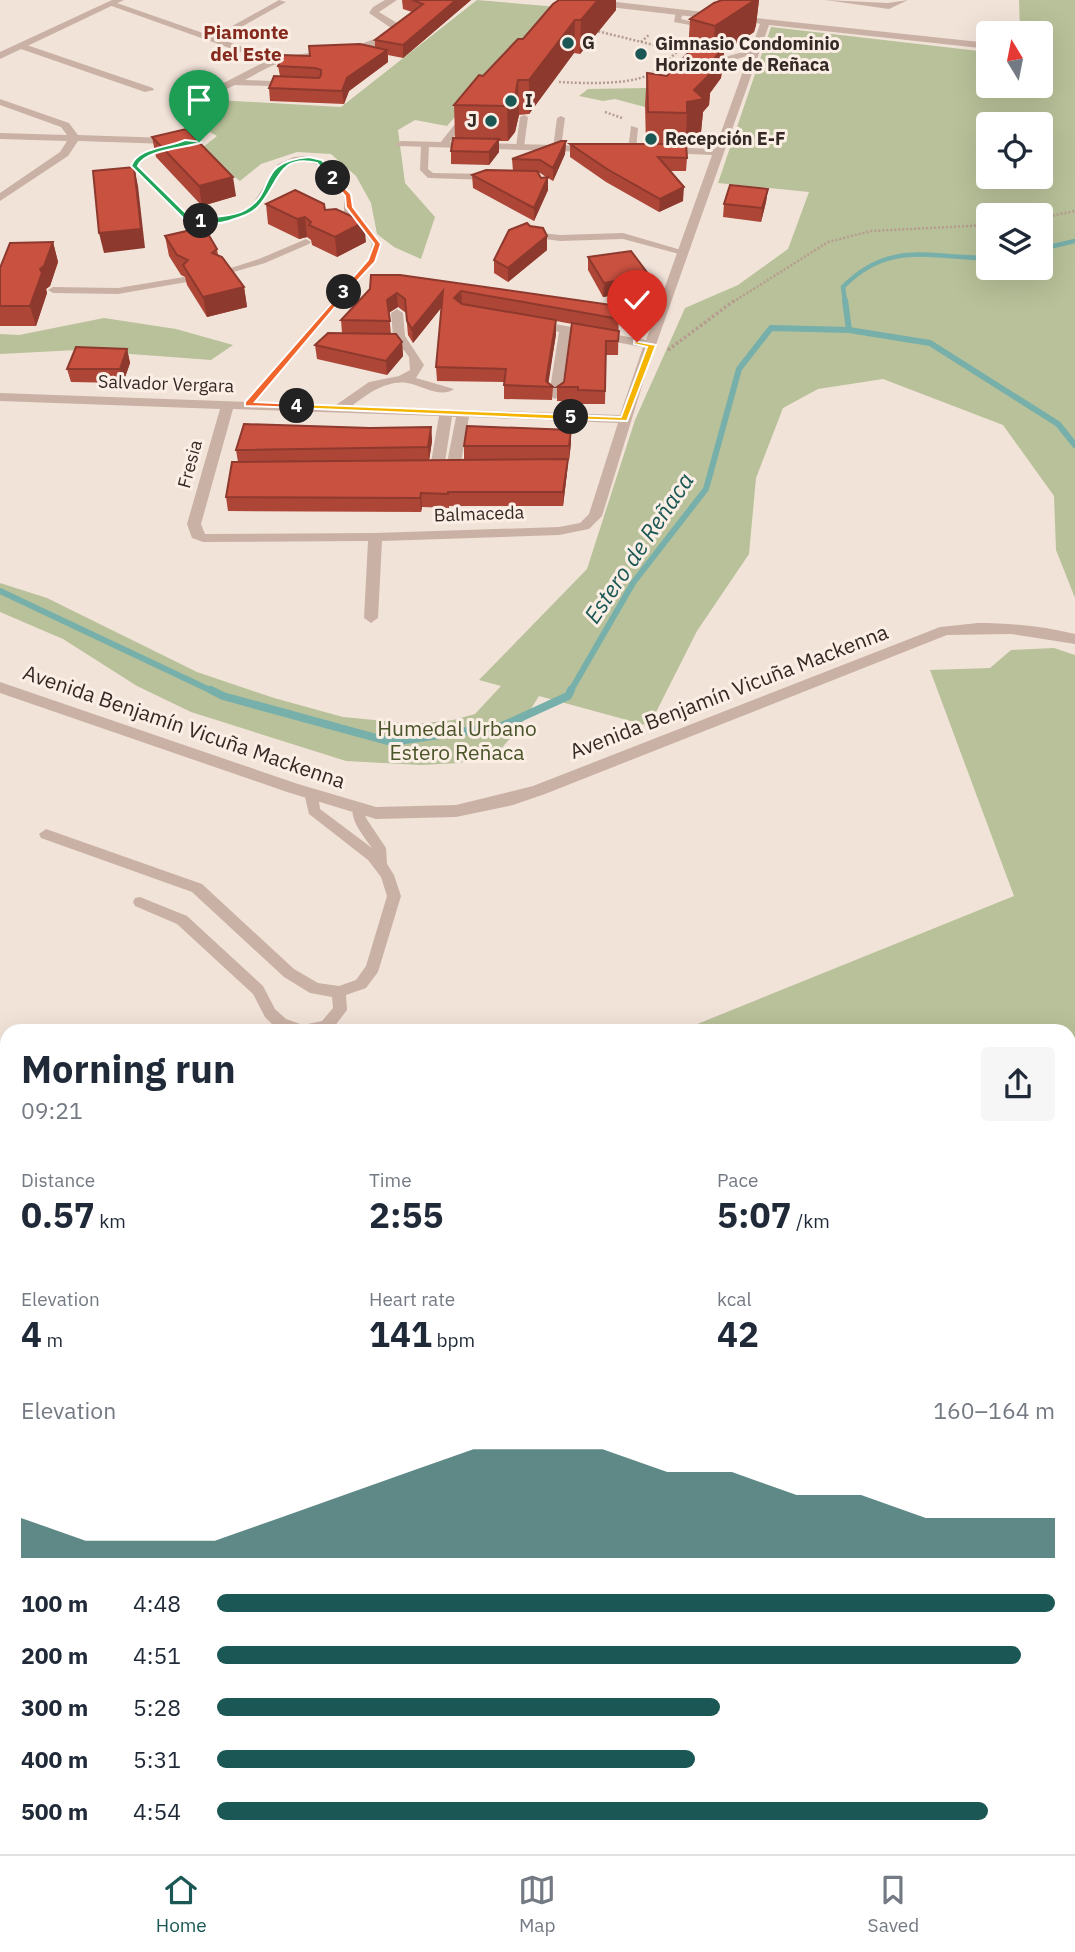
<!DOCTYPE html>
<meta charset="utf-8">
<style>
body{margin:0;font-family:"IBM Plex Sans",sans-serif;background:#f6f6f7;color:#1f2937;height:100vh;display:flex;flex-direction:column;font-size:26px;white-space:nowrap}
*{box-sizing:border-box;margin:0}
p{font-size:23px;color:#747a83}
.icon{flex:none;width:38px;height:38px;fill:none;stroke:currentColor;stroke-width:2;stroke-linecap:round;stroke-linejoin:round}
.map{position:relative;flex:1;overflow:hidden}
.panel{position:absolute;left:0px;top:1024px;width:1076px;height:831px;display:flex;flex-direction:column;background:#fff;border-radius:21px 21px 0 0;box-shadow:0 7px 28px #0002}
.panel>*{flex:none}
.needle{width:46px;rotate:350deg}
.tools{position:absolute;left:976px;top:21px;display:grid;gap:14px}
.tools a{display:grid;place-items:center;width:77px;height:77px;border-radius:7px;background:#fff;box-shadow:0 7px 28px #0002;font-size:35px}
.pin{position:absolute;display:grid;place-items:center;width:60px;height:60px;color:#fff;margin:-72px -30px;border-radius:50% 50% 50% 0;rotate:-45deg;box-shadow:0 0 7px #0007}
.pin .icon{rotate:45deg}
.km{position:absolute;width:35px;height:35px;margin:-18px;border-radius:50%;background:#222;color:#fff;font-size:19px;line-height:35px;text-align:center}
.round{display:grid;place-items:center;flex:none;width:74px;height:74px;border-radius:7px;background:#f6f6f7}
.overview{display:flex;align-items:center;justify-content:space-between;height:119px;padding:0 21px}
h1{font-size:38px;font-weight:700;line-height:52px}
.figures{display:grid;grid-template-columns:repeat(3,1fr);gap:10px;height:119px;padding:7px 21px}
.figures div{display:grid;align-content:center}
.figures b{font-size:35px;font-weight:700}
.figures small{font-size:19px;font-weight:400}
.figures p{font-size:19px}
.chart{height:196px;padding:14px 21px}
.chart p{display:flex;justify-content:space-between}
.chart svg{width:100%;height:126px;margin-top:7px;fill:#1b5855;opacity:.7}
ul{padding:0 21px;list-style:none;font-size:23px}
li{display:grid;grid-template-columns:112px 84px 1fr;align-items:center;height:52px}
li i{height:18px;border-radius:9px;background:#1b5855}
.dock{display:flex;justify-content:space-around;align-items:center;height:98px;border-top:2px solid #e0e1e3;background:#fff;font-size:19px;color:#747a83}
.dock a{display:grid;justify-items:center;gap:4px}
.dock .active{color:#1b5855}
.map>svg:first-child{display:block}
.green{fill:#b8c199;fill-rule:evenodd}
.water{fill:#77afab}
.lines{fill:none;stroke-linecap:round;stroke-linejoin:round}
.stream-far2{stroke:#77afab;stroke-width:4.5}
.stream-far1{stroke:#77afab;stroke-width:6}
.stream{stroke:#77afab;stroke-width:8}
.path-far1{stroke:#b69b8f;stroke-width:2.5;stroke-dasharray:2 2;stroke-linecap:butt}
.path{stroke:#b69b8f;stroke-width:3.5;stroke-dasharray:2.5 2.5;stroke-linecap:butt}
.service{fill:#cab1a5;fill-rule:evenodd}
.minor{fill:#cab1a5;fill-rule:evenodd}
.tertiary{fill:#cab1a5;fill-rule:evenodd}
.wall{fill:#ad4637;fill-rule:evenodd}
.shaded-wall{fill:#8d392d}
.building{fill:#c95140;stroke:#8d392d;stroke-width:2}
.split-1{fill:#22a559;stroke:#fff;stroke-width:2}
.split-2{fill:#22a559;stroke:#fff;stroke-width:2}
.split-3{fill:#f0652b;stroke:#fff;stroke-width:2}
.split-4{fill:#f0652b;stroke:#fff;stroke-width:2}
.split-5{fill:#f5b400;stroke:#fff;stroke-width:2}
.split-6{fill:#f5b400;stroke:#fff;stroke-width:2}
.poi-dot{fill:#1b5855;stroke:#faeee5;stroke-width:2.5}
.labels{text-anchor:middle;stroke-width:6;stroke-linejoin:round;paint-order:stroke}
.far-poi-label{font-size:18px;font-weight:bold;fill:#352926;stroke:#faeee5;text-anchor:start}
.far-street-label{font-size:18px;fill:#352926;stroke:#faeee5}
.far-neighbourhood-label{font-size:19px;font-weight:bold;fill:#862a1d;stroke:#faeee5}
.street-label{font-size:21px;fill:#352926;stroke:#faeee5}
.park-label{font-size:21px;fill:#4a5429;stroke:#faeee5}
.water-label{font-size:23px;font-style:italic;fill:#1b5855;stroke:#faeee5}
</style>
<div class="map">
<svg width="1075" height="1854" viewBox="0 0 1075 1854">
<rect width="100%" height="100%" fill="#f2e3d9"/>
<g class="green">
<path d="M477,0l81,7 -39,36 -72,83 -32,-6 -17,10 7,53 30,34 -14,42 -27,-12 -17,-13 -6,-31 -15,-27 -25,-22 -34,-2 -36,12 -21,17 -28,-21 -9,-13 14,-11 -31,-17 14,-20 141,8z"/>
<path d="M1019,0h56v598l-19,-48 -2,-54 -51,-71 -120,-46 -65,10 -35,19 -27,70 -7,76 -52,77 -48,95 -110,-30 -20,32 -19,22 -40,13 -39,2 -75,-4 -155,-49 -54,-26 -74,-47 -63,-27v-29l47,15 150,74 77,26 69,19 73,7 37,-4 22,-6 26,-28 -22,-6 108,-111 48,-149 50,-112 53,-23 50,-36 21,-57 -91,-9 53,-156 208,24 10,-1v36h52v-53h-21zM989,124h52v53h-52zM1041,215v53h-52v-53z"/>
<path d="M647,88l13,23 -45,-12 -12,2 -24,-5 9,-7z"/>
<path d="M104,318l72,11 57,16 -22,15 -134,-10 -77,4v-20l19,1z"/>
<path d="M1054,648l21,7v1199h-551v-6h545v-817h-389l334,-135 -84,-226 60,-2 21,-18z"/>
</g>
<path class="water" d="M0,1749l7,2v97h35l-3,6h-39z"/>
<g class="lines">
<g class="stream-far2">
<path d="M1041,249l34,-8"/>
<path d="M845,302l-2,-15c46,-47 87,-29 146,-29"/>
</g>
<g class="stream-far1">
<path d="M845,300l4,30"/>
<path d="M0,591l214,101"/>
<path d="M570,692l63,-109 73,-94 33,-120 32,-41 78,2 81,13 128,81 17,21"/>
</g>
<path class="stream" d="M211,690l12,6 168,46 111,-16 66,-30 3,-6"/>
<g class="path-far1">
<path d="M641,42l9,-8"/>
<path d="M559,82c21,1 85,5 98,-14 2,-2 2,-6 4,-9l7,1 10,-9 -85,-21"/>
<path d="M605,112l17,6"/>
<path d="M1041,218l34,-7"/>
<path d="M733,302l95,-60 43,-11 118,-6"/>
</g>
<path class="path" d="M668,350l67,-50"/>
<g class="service">
<path d="M279,0l7,2 -70,39 -7,-2z"/>
<path d="M676,11l7,2 -2,6 29,7 -4,2 -32,-6z"/>
<path d="M754,49l4,2 -1,2 -30,9 -7,9 -7,-2 8,-11z"/>
<path d="M463,114l7,2 -24,31h-6v-4z"/>
<path d="M524,115l4,2 -4,30 -4,3 -4,-3 4,-30z"/>
<path d="M561,116l4,2 -4,30 -4,3 -4,-3 4,-30z"/>
<path d="M631,126l7,2 -2,22 -4,3 -4,-3z"/>
<path d="M425,142l4,3 -1,24 5,4 56,1 4,3 -4,3 -61,-2 -8,-8 1,-25z"/>
<path d="M172,145l3,1v4l-27,6 -10,10 52,50 33,1 22,-7 9,-8 24,-38 16,-7 15,-1 17,6 26,33v10l30,39 -7,18 -123,144 -9,-2 125,-145 4,-15 -21,-30 -15,13h-6v-4l14,-12v-16l-24,-29 -12,-4h-10l-14,6 -24,38 -9,8 -27,9h-29l-11,-3 -54,-54 12,-13z"/>
<path d="M533,232l27,3 63,-2 65,19 -5,3 -60,-16 -63,2 -30,-4v-4z"/>
<path d="M306,239l5,3 -2,2 -44,19 -42,12 -5,-3 41,-13z"/>
<path d="M184,277l5,3 -2,2 -69,12 -65,-1 -5,-3 5,-3 65,1z"/>
<path d="M311,788l7,5 2,16 52,39c-9,-13 -23,-28 -19,-44h10l3,14 20,30 1,16 7,11 7,21 -23,76 -12,16 -20,7 1,15 -16,21h-48l-7,-3 -11,-11 -12,-23 -76,-70 -42,-18 -2,-4 2,-4 5,-1 47,19 76,70 12,23 11,10 17,6 19,-4 11,-13 -1,-11 -22,-4 -26,-16 -92,-85 -151,-54 -2,-4 7,-5 156,55 92,85 24,14 21,3 17,-6 10,-14 21,-70 -6,-19 -13,-17 -59,-46 -5,-21z"/>
</g>
<g class="minor">
<path d="M385,0h12l-18,12 18,11 4,6c-29,29 -69,23 -105,29 -19,4 -35,13 -51,22l49,2 5,3 -2,2 -62,-2 -23,11 -4,-1v-4l58,-30 -160,-57 8,-2 161,56 80,-12 25,-9 11,-9 -22,-15 4,-6z"/>
<path d="M570,0h29l122,14 5,3 -5,3 -146,-17z"/>
<path d="M825,0l63,3 20,-3 -19,9z"/>
<path d="M756,18l233,25v6l-220,-24 -123,348 -44,143 -13,13 -30,6 -177,6 -4,77 -7,5 -7,-5 4,-77 -165,1 -11,-4 -5,-14 33,-115 -220,-8v-8l336,12 33,-23 30,-6 11,-6 -1,-13 -16,-21 -2,-23 6,-4 6,4 2,23 19,29 -8,13 38,11c-13,10 -33,-4 -47,-6 -20,-3 -40,11 -55,23l268,9 23,-68 -73,-13 -9,61 -6,4 -6,-4 10,-63 -33,-8 6,-4 114,20 66,-185 -46,-2 -5,-3 5,-3 49,2 45,-125 -9,-3zM233,409l206,7 -9,52 7,4 7,-4 8,-51h4l-10,51 7,4 7,-4 9,-51 149,6 -29,91 -9,9 -21,4 -184,6 -170,1 -4,-10z"/>
<path d="M21,43l132,45 1,2 -9,2 -127,-44 -2,-2z"/>
<path d="M0,99l69,24 9,12 121,4 5,3 -5,3 -121,-4 -10,15 -68,45v-8l60,-41 7,-11 -67,-2v-6l67,2 -6,-8 -61,-22z"/>
<path d="M401,141l191,5 5,3 -5,3 -195,-6 -1,-2z"/>
<path d="M978,623c33,0 65,3 97,11v10l-64,-10 -64,1 -402,159 -32,11 -57,12 -80,2 -89,-27 -287,-99v-11l298,102 78,23 80,-2 77,-19 407,-159z"/>
</g>
<path class="tertiary" d="M112,0h12l-124,59v-7z"/>
</g>
<g class="wall">
<path d="M402,0h69l-68,58 -15,-3v7l-39,29 -5,13 -74,-3 -1,-13 11,-12 -2,-10 32,-10 -1,-10 66,1v-7l37,-28 -9,-3z"/>
<path d="M722,0h37l-3,25 -2,7 -30,20 -3,26 -11,15 -1,12 -6,7 -2,20 -15,3 -1,9 2,14 -1,13h-17l14,30 -24,11 -53,-30 -36,-25v-13h76l-1,-39 2,-32 20,3 21,-23 2,-34z"/>
<path d="M553,4l63,6 -36,44 -6,-1 -45,61 -10,1 -4,17 -7,9h-9v11l-10,13 -38,-1v-13l4,-13 -1,-33 69,-66z"/>
<path d="M152,137l84,59 -34,10 -46,-49z"/>
<path d="M566,141l-1,13 -12,27 -5,-3v12l-14,31 -61,-33 -1,-13 41,-4 -1,-12zM538,173h2l6,4 -5,1z"/>
<path d="M768,189l-2,13 -5,20 -38,-5 1,-13z"/>
<path d="M266,204l59,6 41,32 -29,15 -25,-12 -1,-5 -4,-3 -8,2 -31,-15z"/>
<path d="M530,226l17,10v14l-39,32 -14,-9v-13z"/>
<path d="M165,236l52,13 1,6 26,32 3,20 -40,10 -20,-32 -2,-8 -4,-2 -12,-19z"/>
<path d="M53,242l5,20 -8,24 -4,3 1,4 -11,33h-36v-58z"/>
<path d="M588,257l60,32 -45,8 -15,-27z"/>
<path d="M371,275l248,31 -1,49h-12l-1,49h-27v-3h-21v-14l7,-5 8,-58 -16,-3v13l-8,48 5,5 -1,13 -48,-1v-17l-67,-1 -1,-14 6,-60 -29,36 -5,-8 -2,-22 -8,-6 -9,6 2,21 11,8 1,14 -16,19 -70,-16 -2,-14 27,-12 -1,-13 29,-31z"/>
<path d="M127,349l3,14 -7,20 -52,-1 -4,-13z"/>
<path d="M431,427l1,14 -3,19h35v-14l107,-16v13l-2,17h-1l-1,13 -4,33h-114v2l-27,-1 -1,5 -193,-1 -2,-14 12,-35 -2,-12 134,-22z"/>
</g>
<g class="shaded-wall">
<path d="M456,0h15l-68,58v-13z"/>
<path d="M598,0h18v10l-36,44 1,-34z"/>
<path d="M755,0h4l-3,25 -2,7 -30,20 -3,26 -11,15 -1,12 -6,7 -2,20 -15,3 1,-22v-11l25,-42 3,-34z"/>
<path d="M575,20l-1,33 -45,61v-34z"/>
<path d="M387,50l1,12 -39,29 -5,13 -2,-13 5,-13z"/>
<path d="M518,80l1,35 -4,17 -7,9 -1,-35z"/>
<path d="M499,139v13l-10,13v-13z"/>
<path d="M566,141l-1,13 -12,27v-13z"/>
<path d="M134,167l4,19 7,62 -41,5 -5,-20z"/>
<path d="M233,177l3,19 -34,10 -3,-20z"/>
<path d="M548,177v13l-14,31v-13z"/>
<path d="M684,187l-1,14 -24,11 1,-13z"/>
<path d="M768,189l-2,13 -5,20 1,-14z"/>
<path d="M305,217l2,20 -8,2 -2,-20z"/>
<path d="M364,222l2,20 -29,15 -2,-20z"/>
<path d="M547,236v14l-39,32v-14z"/>
<path d="M53,242l5,20 -8,24 -4,3 1,4 -11,33 -6,-20 10,-37z"/>
<path d="M649,275l-1,14 -45,8 1,-14z"/>
<path d="M244,287l3,20 -40,10 -4,-20z"/>
<path d="M443,291l1,13 -31,39 -1,-14z"/>
<path d="M461,291l1,14 -8,-7z"/>
<path d="M397,293l1,14 -10,6 -1,-13z"/>
<path d="M556,320v14l-8,52 -2,-5z"/>
<path d="M402,342l1,14 -16,19 -1,-14z"/>
<path d="M127,349l3,14 -7,20 -3,-14z"/>
<path d="M431,427l1,14 -3,20 -1,-14z"/>
<path d="M571,430v13l-2,17v-14z"/>
<path d="M568,459l-1,14 -4,33v-14z"/>
<path d="M421,493l1,14 -1,5 -1,-14z"/>
</g>
<g class="building">
<path d="M412,0h44l-53,45 -28,-5 48,-36z"/>
<path d="M559,0h39l-17,20h-6l-46,60h-11l-3,17 -8,9 -53,-1 25,-30 4,1 35,-37h5l30,-35z"/>
<path d="M722,0h33l-40,26 -25,-7 24,-16z"/>
<path d="M699,41l25,5 -19,25 7,1 -18,18 10,9 -17,3v11l-39,-1 -1,-39 20,3z"/>
<path d="M360,44l27,6 -40,28 -5,13 -73,-3 5,-12 45,2 2,-3v-5l-6,-2 -37,-2 5,-11 27,1 -1,-10z"/>
<path d="M186,129l47,48 -34,9 -47,-49z"/>
<path d="M453,138l46,1 -10,13 -38,-1z"/>
<path d="M561,141h5l-13,27 -13,-8 -28,-1z"/>
<path d="M570,144h116l1,14 -29,-1 26,30 -24,12 -53,-30z"/>
<path d="M134,167l7,62 -42,4 -6,-62z"/>
<path d="M486,170l51,1 4,7 7,-1 -14,31 -62,-33z"/>
<path d="M730,185l38,4 -6,19 -38,-4z"/>
<path d="M295,190l29,14 1,6 11,-1 28,13 -29,15 -26,-12 2,-3 -6,-5 -8,2 -31,-15z"/>
<path d="M527,223l3,3 13,2 4,8 -39,32 -14,-8 15,-30z"/>
<path d="M204,227l13,22 -5,4 10,4 22,30 -41,10 -20,-32 5,-5 -11,-5 -12,-19z"/>
<path d="M53,242l-9,24 -4,3 2,4 -12,33h-30v-38l10,-25z"/>
<path d="M631,251l18,24 -45,8 -16,-26z"/>
<path d="M371,275h29l219,31v13l-158,-28 -7,7 8,6 94,16 -10,61 7,6 -49,-2 2,-16 -70,-2 7,-76 -31,38 -5,-8 -2,-22 -8,-6 -10,7 3,21 -49,-1 29,-31z"/>
<path d="M572,323l47,8 -1,10h-12l-1,50 -27,-1v-3h-21l7,-5z"/>
<path d="M328,333l68,1 6,8 -16,19 -71,-16z"/>
<path d="M76,347l51,2 -7,20h-53z"/>
<path d="M244,424l126,4 61,-1 -3,20 -192,3z"/>
<path d="M467,426l104,4 -2,16h-105z"/>
<path d="M568,459l-5,33h-115v2l-27,-1 -1,5 -194,-1 6,-35z"/>
</g>
<path class="split-1" d="M185,140l18,2c-15,6 -58,7 -65,24l51,50 15,3 -3,4 -17,-4 -53,-53c7,-19 37,-18 54,-26z"/>
<path class="split-2" d="M309,157l13,3 14,20h-5l-14,-17c-40,-10 -38,22 -59,44 -8,8 -18,10 -29,14 -9,3 -23,4 -32,0 14,-7 33,-2 48,-11 33,-19 9,-48 64,-53z"/>
<path class="split-3" d="M333,176l18,18 2,13 28,37 -6,18 -31,33 -4,-3 28,-32 6,-16 -28,-37 -1,-11 -15,-18z"/>
<path class="split-4" d="M342,291l6,1 -93,110 42,2 3,4 -55,-2v-4z"/>
<path class="split-5" d="M297,404l274,11 5,2 -5,3 -277,-12z"/>
<path class="split-6" d="M634,341l22,4 -29,76 -59,-2 3,-4 50,2 26,-70 -13,-3z"/>
<g class="poi-dot">
<circle cx="568" cy="43" r="7"/>
<circle cx="641" cy="54" r="7"/>
<circle cx="511" cy="101" r="7"/>
<circle cx="491" cy="121" r="7"/>
<circle cx="651" cy="139" r="7"/>
</g>
<g class="labels">
<g class="far-poi-label">
<text x="582" y="49">G</text>
<text x="655" y="50">Gimnasio Condominio<tspan x="655" dy="21">Horizonte de Reñaca</tspan></text>
<text x="525" y="107">I</text>
<text x="477" y="127" text-anchor="end">J</text>
<text x="665" y="145">Recepción E-F</text>
</g>
<g class="far-street-label">
<text transform="translate(166 384) rotate(2)" y="6">Salvador Vergara</text>
<text transform="translate(190 464) rotate(-75)" y="6">Fresia</text>
<text transform="translate(479 514) rotate(-2)" y="6">Balmaceda</text>
</g>
<g class="far-neighbourhood-label">
<text x="246" y="39">Piamonte<tspan x="246" dy="22">del Este</tspan></text>
</g>
<g class="street-label">
<text transform="translate(729 692) rotate(-21)" y="7">Avenida Benjamín Vicuña Mackenna</text>
<text transform="translate(184 727) rotate(19)" y="7">Avenida Benjamín Vicuña Mackenna</text>
</g>
<g class="park-label">
<text x="457" y="736">Humedal Urbano<tspan x="457" dy="24">Estero Reñaca</tspan></text>
</g>
<g class="water-label">
<text transform="translate(639 548) rotate(-56)" y="8">Estero de Reñaca</text>
</g>
</g>
</svg>
<div class="tools">
<a><svg class="needle" viewBox="-14 -14 28 28"><path d="M0-13l5 13h-10z" fill="#e53935"/><path d="M0 13l5-13h-10z" fill="#747a83"/></svg></a>
<a><svg class="icon" aria-label="locate" viewBox="0 0 24 24"><circle cx="12" cy="12" r="6"/><path d="M12 2v4M12 18v4M2 12h4M18 12h4"/></svg></a>
<a><svg class="icon" aria-label="layers" viewBox="0 0 24 24"><path d="M12 4l9 5-9 5-9-5zM3 14l9 5 9-5"/></svg></a>
</div>
<div class="pin" style="left:199px;top:142px;background:#1e9e55"><svg class="icon" aria-label="arrive" viewBox="0 0 24 24"><path d="M6 21V4h12l-3 4 3 4H6"/></svg></div>
<div class="pin" style="left:637px;top:342px;background:#d93025"><svg class="icon" aria-label="check" viewBox="0 0 24 24"><path d="M5 12l5 5 9-10"/></svg></div>
<b class="km" style="left:201px;top:221px">1</b>
<b class="km" style="left:333px;top:178px">2</b>
<b class="km" style="left:344px;top:292px">3</b>
<b class="km" style="left:297px;top:406px">4</b>
<b class="km" style="left:571px;top:417px">5</b>
<section class="panel">
<div class="overview"><div><h1>Morning run</h1><p>09:21</p></div><a class="round"><svg class="icon" aria-label="share" viewBox="0 0 24 24"><path d="M12 15V3M7 8l5-5 5 5M5 13v7h14v-7"/></svg></a></div>
<div class="figures">
<div><p>Distance</p><b>0.57<small> km</small></b></div>
<div><p>Time</p><b>2:55</b></div>
<div><p>Pace</p><b>5:07<small> /km</small></b></div>
</div>
<div class="figures">
<div><p>Elevation</p><b>4<small> m</small></b></div>
<div><p>Heart rate</p><b>141<small> bpm</small></b></div>
<div><p>kcal</p><b>42</b></div>
</div>
<div class="chart"><p><span>Elevation</span>160–164 m</p>
<svg viewBox="0 0 160 44" preserveAspectRatio="none"><path d="M0 44V30L10 38L20 38L30 38L40 30L50 22L60 14L70 6L80 6L90 6L100 14L110 14L120 22L130 22L140 30L150 30L160 30V44z"/></svg>
</div>
<ul>
<li><b>100 m</b>4:48<i style="width:100%"></i></li>
<li><b>200 m</b>4:51<i style="width:96%"></i></li>
<li><b>300 m</b>5:28<i style="width:60%"></i></li>
<li><b>400 m</b>5:31<i style="width:57%"></i></li>
<li><b>500 m</b>4:54<i style="width:92%"></i></li>
</ul>
</section>
</div>
<nav class="dock">
<a class="active"><svg class="icon" aria-label="home" viewBox="0 0 24 24"><path d="M3 11l9-7 9 7M6 9v11h12V9"/></svg>Home</a>
<a><svg class="icon" aria-label="map" viewBox="0 0 24 24"><path d="M3 6l6-2 6 2 6-2v14l-6 2-6-2-6 2zM9 4v14M15 6v14"/></svg>Map</a>
<a><svg class="icon" aria-label="saved" viewBox="0 0 24 24"><path d="M7 4h10v16l-5-4-5 4z"/></svg>Saved</a>
</nav>
